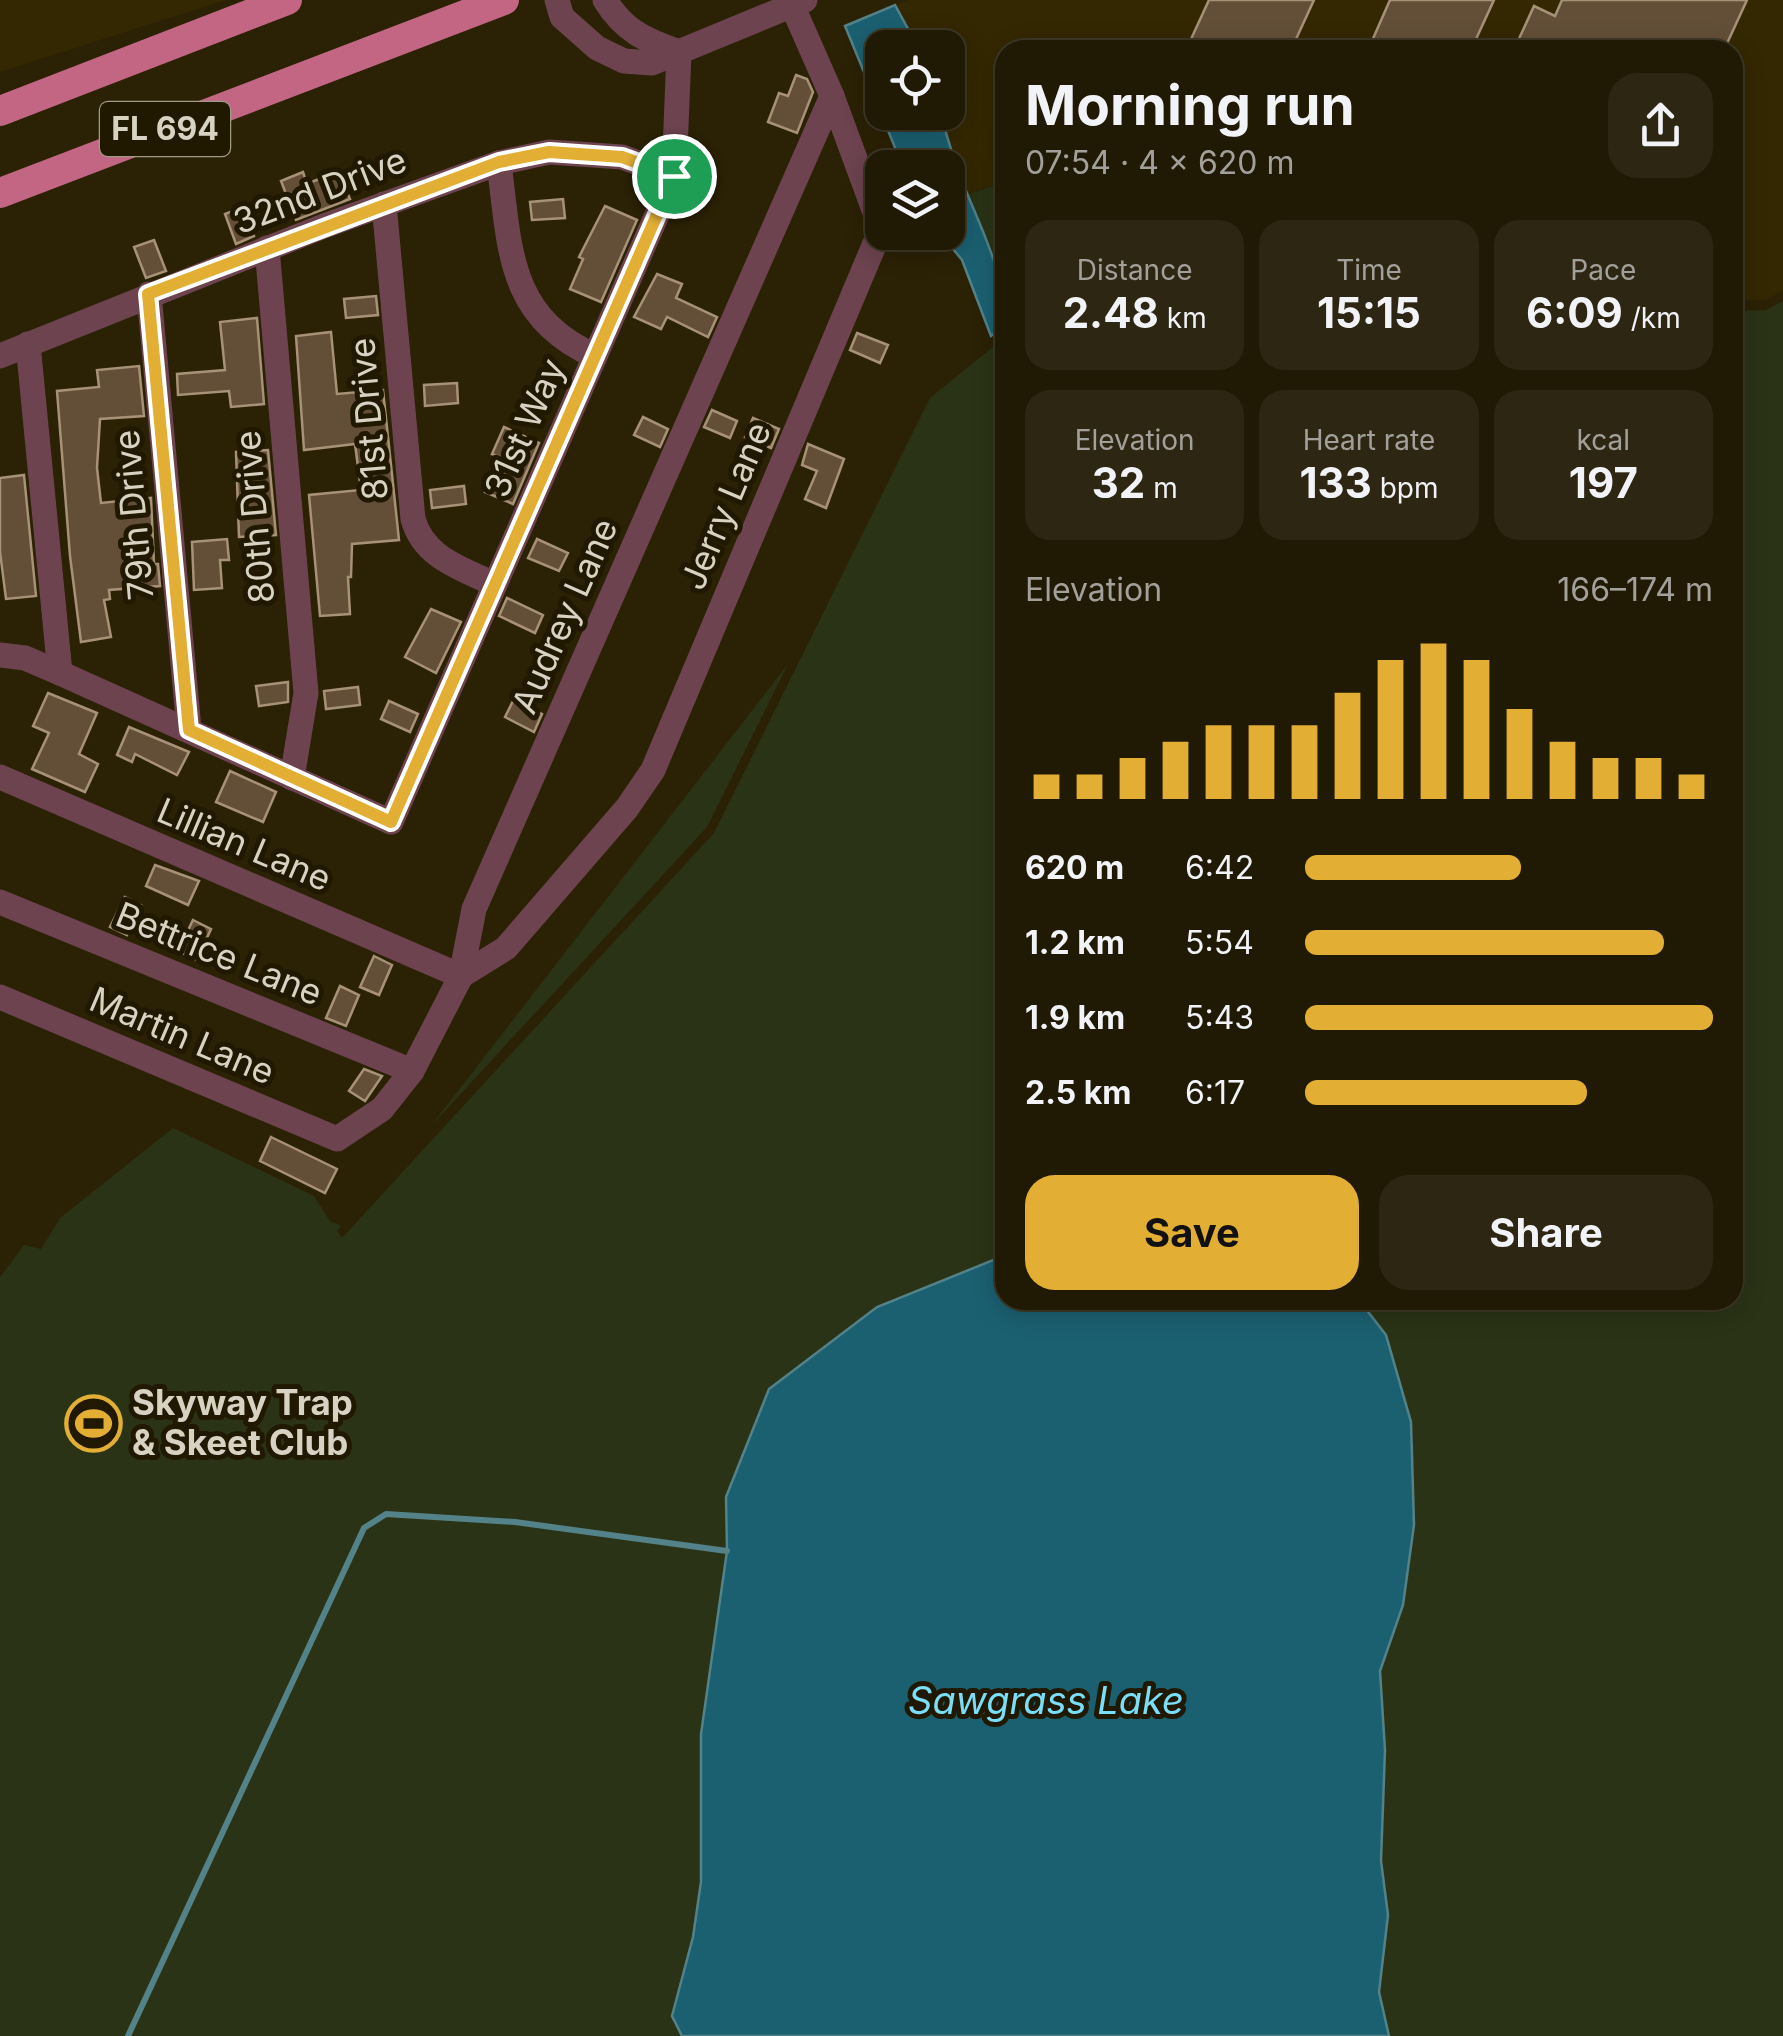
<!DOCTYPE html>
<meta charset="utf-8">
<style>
body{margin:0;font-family:Inter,sans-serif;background:#2d2613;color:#f1f3f6;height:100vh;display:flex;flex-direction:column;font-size:38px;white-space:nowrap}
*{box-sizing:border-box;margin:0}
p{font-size:32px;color:#a2a09a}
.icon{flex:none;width:55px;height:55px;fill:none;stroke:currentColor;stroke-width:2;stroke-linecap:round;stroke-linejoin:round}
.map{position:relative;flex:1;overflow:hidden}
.sheet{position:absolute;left:995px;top:40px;width:748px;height:1270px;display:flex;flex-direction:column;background:#201904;border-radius:30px;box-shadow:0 5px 25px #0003,0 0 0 2px #3d3826}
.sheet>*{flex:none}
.fabs{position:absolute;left:865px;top:30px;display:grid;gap:20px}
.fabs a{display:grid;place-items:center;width:100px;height:100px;border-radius:20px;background:#201904;box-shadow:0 5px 25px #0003,0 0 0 2px #3d3826;font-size:50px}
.pin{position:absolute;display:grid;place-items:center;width:85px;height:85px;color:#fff;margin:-42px;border:5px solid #fff;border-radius:50%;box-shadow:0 2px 10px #0007}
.round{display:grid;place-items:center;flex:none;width:105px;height:105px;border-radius:30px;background:#2d2613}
.headline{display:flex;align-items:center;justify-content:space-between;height:170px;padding:0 30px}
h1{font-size:55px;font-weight:700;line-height:75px}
.figures{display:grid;grid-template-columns:repeat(3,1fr);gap:15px;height:170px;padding:10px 30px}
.figures div{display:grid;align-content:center;border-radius:25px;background:#2d2613;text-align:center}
.figures b{font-size:42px;font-weight:700}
.figures small{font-size:28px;font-weight:400}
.figures p{font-size:28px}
.chart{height:280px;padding:20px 30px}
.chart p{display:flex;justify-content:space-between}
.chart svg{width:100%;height:180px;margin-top:10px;stroke:#e2af34;stroke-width:6}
.cta{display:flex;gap:20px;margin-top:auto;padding:20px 30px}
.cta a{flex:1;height:115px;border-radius:30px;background:#e2af34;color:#111;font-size:40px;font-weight:700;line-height:115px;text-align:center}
.cta a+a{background:#2d2613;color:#f1f3f6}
ul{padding:0 30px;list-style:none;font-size:32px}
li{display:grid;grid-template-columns:160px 120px 1fr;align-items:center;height:75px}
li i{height:25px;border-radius:12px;background:#e2af34}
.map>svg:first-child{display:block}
.built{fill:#342802}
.green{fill:#2b3316}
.water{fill:#1b6071;stroke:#538289;stroke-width:2.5}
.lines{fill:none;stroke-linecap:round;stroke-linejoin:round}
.stream{stroke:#538289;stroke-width:6}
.building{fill:#634f37;stroke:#a79177;stroke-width:2.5}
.minor{stroke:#6c434f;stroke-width:25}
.trunk{stroke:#c26684;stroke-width:30}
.route-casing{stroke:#fff;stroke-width:20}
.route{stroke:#e2af34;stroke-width:12}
.labels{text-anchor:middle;stroke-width:10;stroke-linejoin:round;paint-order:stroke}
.shield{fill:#211800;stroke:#a09a87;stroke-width:2.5}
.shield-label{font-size:32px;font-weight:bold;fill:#d7d2c1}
.street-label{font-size:35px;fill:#d7d2c1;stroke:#211800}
.poi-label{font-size:35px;font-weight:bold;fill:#d7d2c1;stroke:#211800;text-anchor:start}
.water-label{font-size:38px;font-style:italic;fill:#7addfa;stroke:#211800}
</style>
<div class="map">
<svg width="1783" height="2036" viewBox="0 0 1783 2036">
<rect width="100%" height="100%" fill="#2b2105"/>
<g class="built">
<path d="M0,0h226l-226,72z"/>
<path d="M908,0h875v291l-18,9h-32l-1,-250h-727v132l-38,12 -27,-81 8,-1v-64l-30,-1 -23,-42z"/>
</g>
<g class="green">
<path d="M1005,182v121l-13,-53 -24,-56z"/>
<path d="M1783,301v1735h-1783v-759l24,-32 17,4 19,-31 113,-90 141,68 16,25 11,5 -4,5 5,7 372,-405 216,-435 75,-61v963h727l1,-989 33,-1z"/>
<path d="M788,664l-81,163 -276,299z"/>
</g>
<g class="water">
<path d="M895,5l23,42 -36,1v64l58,1c7,22 13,46 22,68 19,48 43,91 43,144l-14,11 -29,-76 -22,-27 8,-1v-64l-45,-1 -58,-141z"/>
<path d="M1005,1250v50h354l27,35 25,87 3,103 -11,80 -23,66 5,79 -4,111 7,54 -9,77 10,44h-707l-10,-20 21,-79 8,-55v-148l26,-183 -1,-54 43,-108 108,-82 119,-48z"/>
</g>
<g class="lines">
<path class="stream" d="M128,2036l236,-508 22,-14 129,8 212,29"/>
</g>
<g class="building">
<path d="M1209,0h105l-23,50h-105z"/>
<path d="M1390,0h104l-23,50h-103z"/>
<path d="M1562,0h185l-23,50h-186l-20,-9 16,-35 21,10z"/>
<path d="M796,75l11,4 6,13 -16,41 -29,-11 11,-29 9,3z"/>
<path d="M338,171l12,28 -54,21 -15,-39 22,-9 4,12z"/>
<path d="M563,199l2,19 -33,2 -2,-18z"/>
<path d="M605,206l32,14 -36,82 -31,-13 13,-30 -4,-2z"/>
<path d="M243,207l11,29 -18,8 -11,-30z"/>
<path d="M154,240l12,31 -20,7 -12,-31z"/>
<path d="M657,274l25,10 -6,14 41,19 -9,20 -41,-20 -6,12 -27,-12z"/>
<path d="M376,296l2,19 -32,3 -2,-19z"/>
<path d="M257,318l7,86 -33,3 -2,-16 -51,4 -1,-21 48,-4 -5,-48z"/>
<path d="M331,332l6,62 46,-4 16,150 -47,4 -1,33h-3l2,37 -30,2 -11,-121 52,-5 -6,-46 -51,6 -8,-114z"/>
<path d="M857,333l31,12 -8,18 -30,-13z"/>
<path d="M139,366l5,50 -44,3 -3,49 4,35 50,-5 3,66h4l2,22 -51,4 1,9 -6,1 7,37 -30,5 -11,-86 -13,-165 42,-4 -2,-17z"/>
<path d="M457,383l1,20 -33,3 -1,-21z"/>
<path d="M712,410l25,11 -7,17 -26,-11z"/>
<path d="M643,417l25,12 -8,18 -26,-12z"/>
<path d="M753,418l26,11 -8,19 -26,-11z"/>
<path d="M504,427l35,16 -26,61 -28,-12 14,-35 -7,-3z"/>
<path d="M808,444l36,15 -18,49 -21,-9 12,-28 -15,-6z"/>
<path d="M268,450l8,85 -37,2 -3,-85z"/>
<path d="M24,475l12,121 -30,3 -6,-47v-74z"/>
<path d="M464,486l2,18 -34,4 -2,-18z"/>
<path d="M227,539l2,21h-9l2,28 -28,2 -2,-48z"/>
<path d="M537,539l31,14 -9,18 -31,-13z"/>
<path d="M507,598l36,17 -8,18 -36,-17z"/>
<path d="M431,609l30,13 -25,51 -31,-16z"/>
<path d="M288,682v20l-29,4 -3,-20z"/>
<path d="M358,687l2,18 -34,4 -2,-18z"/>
<path d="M48,693l49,20 -18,41 19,10 -13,28 -53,-23 17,-36 -16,-7z"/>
<path d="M514,699l28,15 -8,18 -29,-15z"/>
<path d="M389,701l29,13 -8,18 -29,-13z"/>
<path d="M129,727l60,25 -12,23 -42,-21 -3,8 -15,-7z"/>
<path d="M230,771l46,21 -13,30 -47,-20z"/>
<path d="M155,865l44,16 -11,24 -42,-19z"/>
<path d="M125,897l16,8 -14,30 -17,-8z"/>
<path d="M193,920l18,9 -14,31 -19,-9z"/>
<path d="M374,956l18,9 -13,30 -19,-8z"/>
<path d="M340,986l19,9 -13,31 -20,-8z"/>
<path d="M364,1069l18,7 -17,25 -16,-10z"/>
<path d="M271,1137l66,32 -12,24 -65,-32z"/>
</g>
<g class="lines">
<g class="minor">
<path d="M557,0l5,17 35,31 27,13 28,2 153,-63"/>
<path d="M605,0c19,31 40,40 74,52"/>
<path d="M499,163c11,84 8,154 96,193"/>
<path d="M384,204l29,315c11,39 48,49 81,65"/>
<path d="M267,248l39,445 -14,85"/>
<path d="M149,294l40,435"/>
<path d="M28,344l32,329"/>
<path d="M0,356l324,-130 175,-63 50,-11 73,5 52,19"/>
<path d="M0,655l25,3 35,15 331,149 283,-646 5,-124"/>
<path d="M0,777l461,199"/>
<path d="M0,902l412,169"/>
<path d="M461,976l45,-28 121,-140 26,-38 228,-541 -49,-133 -40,-91"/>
<path d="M0,997l337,142 45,-30 30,-38 49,-95 13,-67 358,-813"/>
</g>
<g class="trunk">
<path d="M0,111l287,-111"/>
<path d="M0,193l504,-193"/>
</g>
</g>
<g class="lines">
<defs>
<path id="route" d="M549,152l73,5 52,19 -283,646 -202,-92 -41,-436 351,-132z"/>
</defs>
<use href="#route" class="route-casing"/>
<use href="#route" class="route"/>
</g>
<defs>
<symbol id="stadium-ring" viewBox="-11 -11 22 22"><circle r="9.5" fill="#211800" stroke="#e2af34" stroke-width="1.5"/><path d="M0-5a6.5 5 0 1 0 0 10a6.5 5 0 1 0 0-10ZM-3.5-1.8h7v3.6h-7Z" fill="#e2af34"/></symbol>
</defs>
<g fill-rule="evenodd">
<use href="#stadium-ring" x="62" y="1392" width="63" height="63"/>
</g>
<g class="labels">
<rect class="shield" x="100" y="102" width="130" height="54" rx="8"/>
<g class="shield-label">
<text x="165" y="140">FL 694</text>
</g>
<g class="street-label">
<text transform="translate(320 191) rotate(-21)" y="12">32nd Drive</text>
<text transform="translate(369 419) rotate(-95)" y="12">81st Drive</text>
<text transform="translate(525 428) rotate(-66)" y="12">31st Way</text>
<text transform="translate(726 506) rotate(-67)" y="12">Jerry Lane</text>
<text transform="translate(134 515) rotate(-95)" y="12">79th Drive</text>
<text transform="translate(255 517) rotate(-95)" y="12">80th Drive</text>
<text transform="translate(565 616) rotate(-66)" y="12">Audrey Lane</text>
<text transform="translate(244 845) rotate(23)" y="12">Lillian Lane</text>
<text transform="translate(219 954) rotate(22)" y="12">Bettrice Lane</text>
<text transform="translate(182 1036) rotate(23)" y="12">Martin Lane</text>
</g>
<g class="poi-label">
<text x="132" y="1415">Skyway Trap<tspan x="132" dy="40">&amp; Skeet Club</tspan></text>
</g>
<g class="water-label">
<text x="1046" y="1714">Sawgrass Lake</text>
</g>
</g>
</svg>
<div class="fabs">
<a><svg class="icon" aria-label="locate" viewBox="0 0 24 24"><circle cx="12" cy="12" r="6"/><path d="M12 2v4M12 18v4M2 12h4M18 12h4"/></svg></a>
<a><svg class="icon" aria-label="layers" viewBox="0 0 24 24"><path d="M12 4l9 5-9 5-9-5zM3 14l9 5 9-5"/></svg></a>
</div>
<div class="pin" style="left:674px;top:176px;background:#1e9e55"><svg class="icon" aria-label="arrive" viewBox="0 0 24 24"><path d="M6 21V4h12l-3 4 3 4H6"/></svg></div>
<section class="sheet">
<div class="headline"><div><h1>Morning run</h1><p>07:54 · 4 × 620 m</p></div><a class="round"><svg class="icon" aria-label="share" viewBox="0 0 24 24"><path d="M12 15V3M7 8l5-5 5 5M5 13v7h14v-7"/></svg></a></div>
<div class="figures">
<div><p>Distance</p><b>2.48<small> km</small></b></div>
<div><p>Time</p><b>15:15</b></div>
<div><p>Pace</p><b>6:09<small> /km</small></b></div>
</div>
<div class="figures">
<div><p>Elevation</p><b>32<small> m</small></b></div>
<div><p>Heart rate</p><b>133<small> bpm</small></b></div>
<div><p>kcal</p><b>197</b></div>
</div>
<div class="chart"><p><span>Elevation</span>166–174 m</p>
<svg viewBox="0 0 160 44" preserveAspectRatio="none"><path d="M5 44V38M15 44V38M25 44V34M35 44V30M45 44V26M55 44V26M65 44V26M75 44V18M85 44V10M95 44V6M105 44V10M115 44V22M125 44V30M135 44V34M145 44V34M155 44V38"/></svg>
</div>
<ul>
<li><b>620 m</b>6:42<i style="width:53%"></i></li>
<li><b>1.2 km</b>5:54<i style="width:88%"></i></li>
<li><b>1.9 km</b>5:43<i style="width:100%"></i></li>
<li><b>2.5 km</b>6:17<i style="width:69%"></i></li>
</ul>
<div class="cta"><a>Save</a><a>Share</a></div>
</section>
</div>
